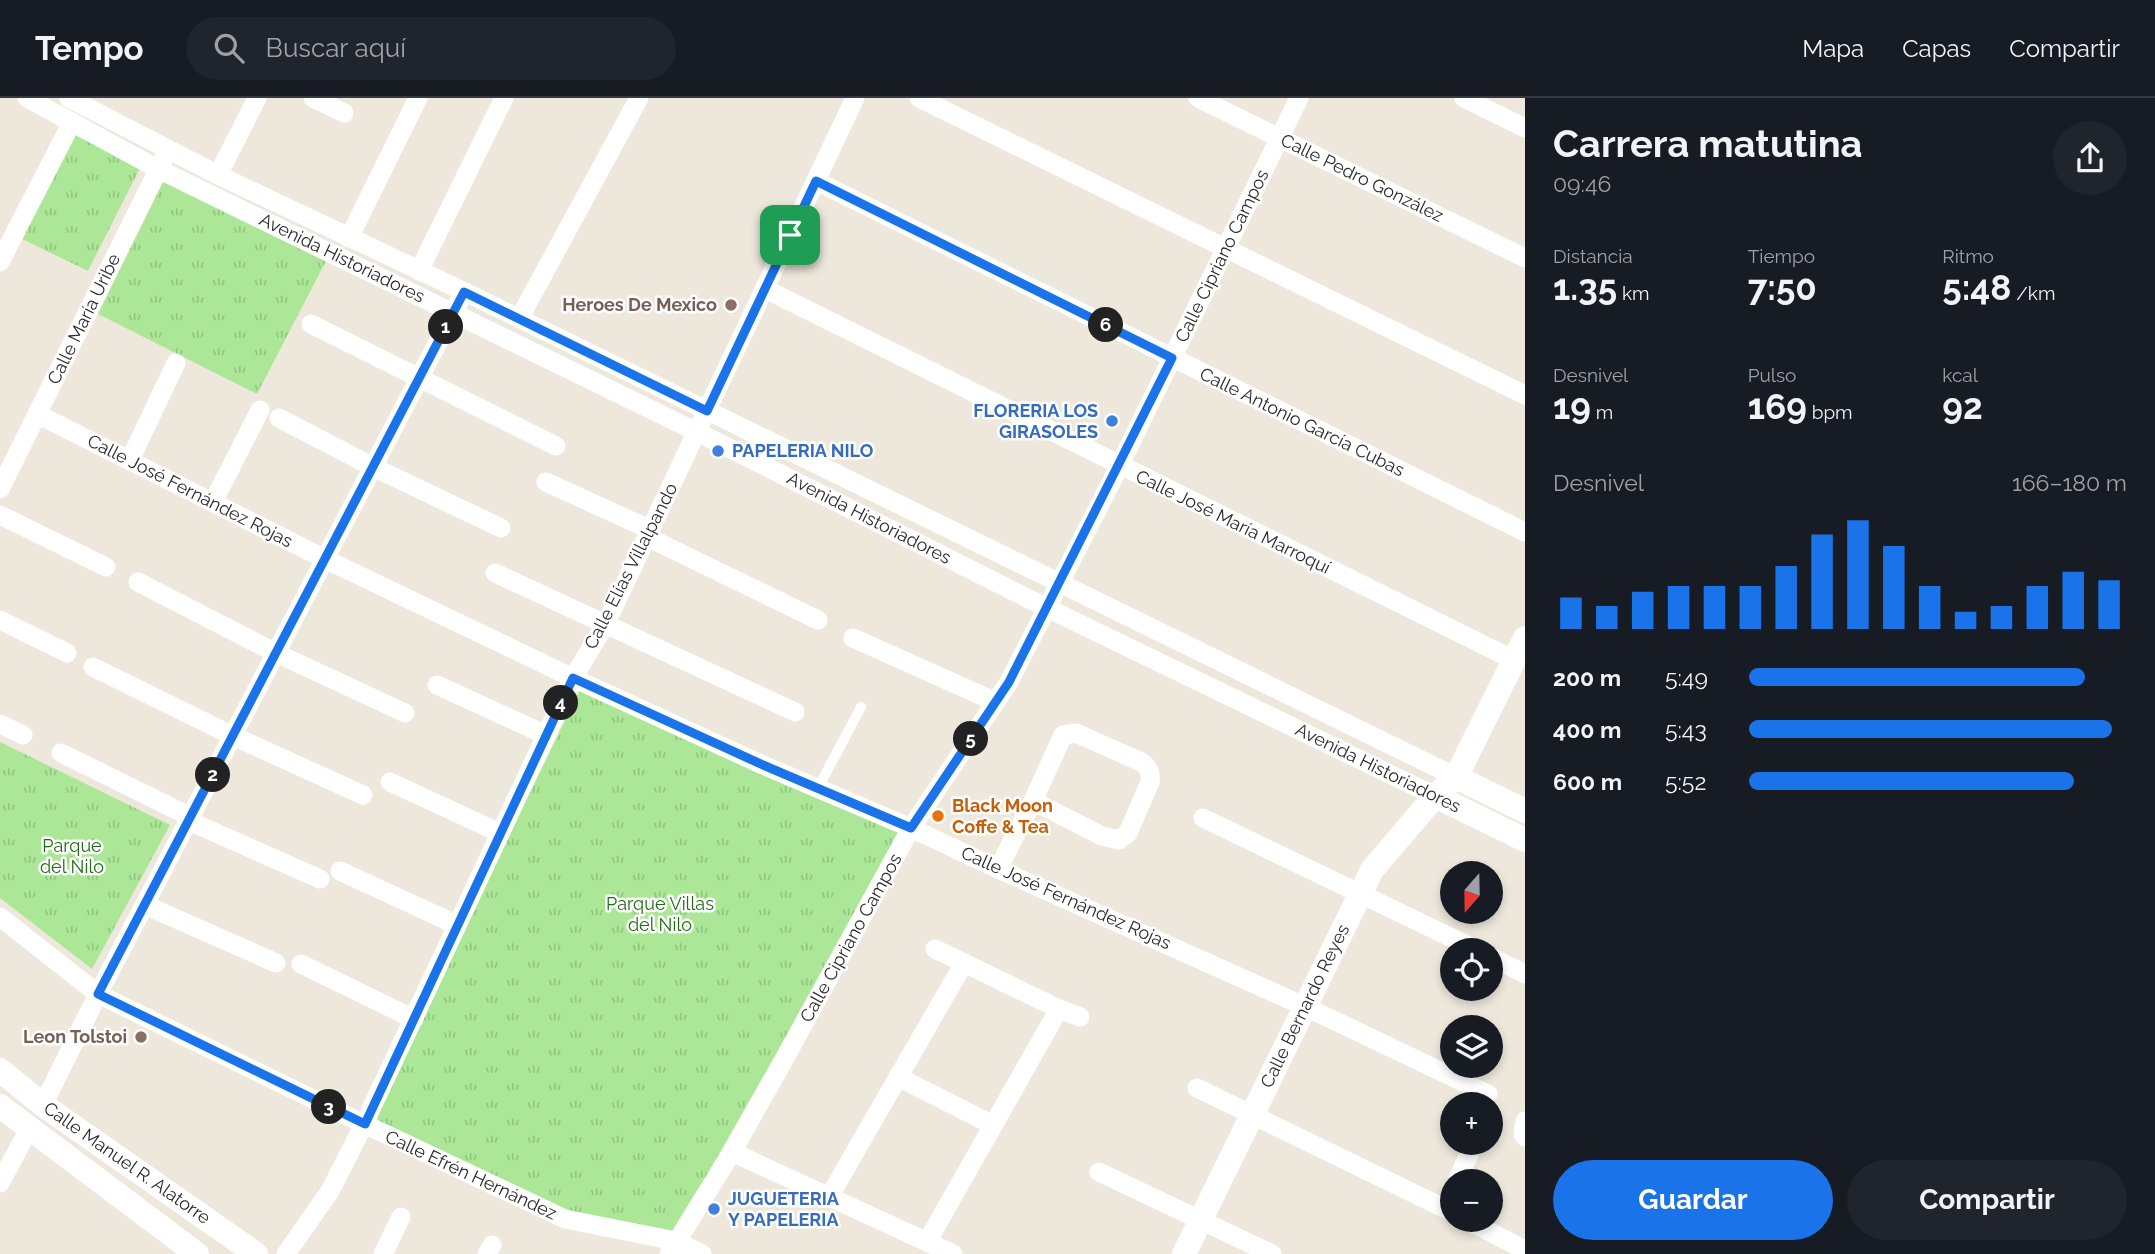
<!DOCTYPE html>
<html lang="es">
<meta charset="utf-8">
<style>
body{margin:0;font-family:Raleway,sans-serif;background:#20242c;color:#f1f3f6;height:100vh;display:flex;flex-direction:column;font-size:26px;white-space:nowrap}
*{box-sizing:border-box;margin:0}
p{font-size:23px;color:#9ea1a6}
.icon{flex:none;width:38px;height:38px;fill:none;stroke:currentColor;stroke-width:2;stroke-linecap:round;stroke-linejoin:round}
.map{position:relative;flex:1;overflow:hidden}
.drawer{display:flex;flex-direction:column;background:#171b24;width:630px}
.drawer>*{flex:none}
.needle{width:46px;rotate:200deg}
.tools{position:absolute;left:1440px;top:763px;display:grid;gap:14px}
.tools a{display:grid;place-items:center;width:63px;height:63px;border-radius:50%;background:#171b24;box-shadow:0 4px 10px #0003;font-size:35px}
.pin{position:absolute;display:grid;place-items:center;width:60px;height:60px;color:#fff;margin:-30px;border-radius:14px;box-shadow:0 4px 10px #0006}
.km{position:absolute;width:35px;height:35px;margin:-18px;border-radius:50%;background:#222;color:#fff;font-size:19px;line-height:35px;text-align:center}
.round{display:grid;place-items:center;flex:none;width:74px;height:74px;border-radius:37px;background:#20242c}
.overview{display:flex;align-items:center;justify-content:space-between;height:119px;padding:0 28px}
h1{font-size:38px;font-weight:700;line-height:52px}
.figures{display:grid;grid-template-columns:repeat(3,1fr);gap:10px;height:119px;padding:7px 28px}
.figures div{display:grid;align-content:center}
.figures b{font-size:35px;font-weight:700}
.figures small{font-size:19px;font-weight:400}
.figures p{font-size:19px}
.chart{height:196px;padding:14px 28px}
.chart p{display:flex;justify-content:space-between}
.chart svg{width:100%;height:126px;margin-top:7px;stroke:#1a73e8;stroke-width:6}
.action{display:flex;gap:14px;margin-top:auto;padding:14px 28px}
.action a{flex:1;height:80px;border-radius:42px;background:#1a73e8;color:#fff;font-size:28px;font-weight:700;line-height:80px;text-align:center}
.action a+a{background:#20242c;color:#f1f3f6}
ul{padding:0 28px;list-style:none;font-size:23px}
li{display:grid;grid-template-columns:112px 84px 1fr;align-items:center;height:52px}
li i{height:18px;border-radius:9px;background:#1a73e8}
header{display:flex;align-items:center;gap:42px;box-sizing:border-box;height:98px;padding:0 35px;background:#171b24;border-bottom:2px solid #363941}
header strong{font-size:33px}
nav{display:flex;gap:38px;margin-inline-start:auto;font-size:24px}
.search{width:490px;height:63px;background:#20242c;display:flex;align-items:center;gap:18px;box-sizing:border-box;padding:0 24px;border-radius:38px;color:#9ea1a6;font-size:26px}
main{display:flex;flex:1;min-height:0}
.map>svg:first-child{display:block}
.park{fill:url(#park-tufts)}
.lines{fill:none;stroke-linecap:round;stroke-linejoin:round}
.service{stroke:#fff;stroke-width:10}
.minor{stroke:#fff;stroke-width:19}
.tertiary{stroke:#fff;stroke-width:24}
.route-casing{stroke:#fff;stroke-width:14}
.route{stroke:#1a73e8;stroke-width:9}
.education-dot{fill:#8d6e63;stroke:#fff;stroke-width:2.5}
.shop-dot{fill:#3f7fe0;stroke:#fff;stroke-width:2.5}
.food-dot{fill:#e8710a;stroke:#fff;stroke-width:2.5}
.labels{text-anchor:middle;stroke-width:5;stroke-linejoin:round;paint-order:stroke}
.street-label{font-size:18px;fill:#2b2b2b;stroke:#fff}
.education-label{font-size:18px;font-weight:bold;fill:#785e54;stroke:#fff;text-anchor:end}
.shop-label{font-size:18px;font-weight:bold;fill:#366cbe;stroke:#fff;text-anchor:start}
.food-label{font-size:18px;font-weight:bold;fill:#c56008;stroke:#fff;text-anchor:start}
.park-label{font-size:18px;fill:#216d16;stroke:#fff}
</style>
<header>
<strong>Tempo</strong>
<div class="search"><svg class="icon" aria-label="search" viewBox="0 0 24 24"><circle cx="10" cy="10" r="6"/><path d="M15 15l6 6"/></svg>Buscar aquí</div>
<nav><a>Mapa</a><a>Capas</a><a>Compartir</a></nav>
</header>
<main>
<div class="map">
<svg width="1525" height="1156" viewBox="0 0 1525 1156">
<defs>
<pattern id="park-tufts" width="24" height="20" patternUnits="userSpaceOnUse" patternTransform="scale(1.75)"><rect width="24" height="20" fill="#abe796"/><path d="M3 7l-1-3M5 7V3M7 7l1-3M15 17l-1-3M17 17v-4M19 17l1-3" fill="none" stroke="#93c681"/></pattern>
</defs>
<rect width="100%" height="100%" fill="#eee8dc"/>
<g class="park">
<path d="M76,36l64,34 -52,103 -66,-32z"/>
<path d="M164,82l162,81 -69,133 -159,-80z"/>
<path d="M580,592l322,142 -229,403 -103,-16 -201,-96z"/>
<path d="M0,644l170,83 -78,144 -92,-71z"/>
</g>
<g class="lines">
<path class="service" d="M818,690l43,-81"/>
<g class="minor">
<path d="M27,0l131,71 539,263 350,176 388,188"/>
<path d="M69,0l149,77 247,117 991,485"/>
<path d="M313,0l31,15"/>
<path d="M919,0l606,297"/>
<path d="M1198,0l327,160"/>
<path d="M1464,0l61,30"/>
<path d="M218,77l39,-77"/>
<path d="M816,83l709,351"/>
<path d="M349,140l69,-140"/>
<path d="M0,164l72,-140"/>
<path d="M419,173l85,-173"/>
<path d="M765,191l749,371"/>
<path d="M519,221l120,-221"/>
<path d="M311,226l245,122"/>
<path d="M37,316l288,145 248,119 190,87 148,63 87,41 308,138 182,87"/>
<path d="M279,320l94,49 128,61"/>
<path d="M130,362l46,-97"/>
<path d="M546,384l105,48"/>
<path d="M0,391l164,-331"/>
<path d="M213,404l47,-92"/>
<path d="M0,417l106,52"/>
<path d="M647,439l171,83"/>
<path d="M495,475l300,139"/>
<path d="M138,484l138,71 129,60"/>
<path d="M0,522l67,33"/>
<path d="M853,540l143,64"/>
<path d="M93,569l140,69 130,59"/>
<path d="M437,587l109,50"/>
<path d="M0,626l23,11"/>
<path d="M61,655l130,64"/>
<path d="M390,684l110,51"/>
<path d="M1203,720l274,132"/>
<path d="M189,723l131,58"/>
<path d="M998,771l35,-68 30,-66 13,-2 65,29c8,5 10,11 9,20l-22,51 -9,7 -17,-4 -69,-35"/>
<path d="M340,773l117,54"/>
<path d="M145,807l131,58"/>
<path d="M0,819l98,77 266,130 201,95 111,22 26,13"/>
<path d="M935,851l124,60 21,8"/>
<path d="M1491,859l34,17"/>
<path d="M301,866l113,55"/>
<path d="M898,979l95,48"/>
<path d="M1197,990l255,124"/>
<path d="M43,1007l55,-111 361,-692"/>
<path d="M1525,1023l-2,13 2,3"/>
<path d="M732,1054l221,102"/>
<path d="M1099,1074l173,82"/>
<path d="M1457,1083l17,-38"/>
<path d="M0,1085l29,-54"/>
<path d="M829,1099l135,-234"/>
<path d="M1467,1122l58,30"/>
<path d="M927,1144l132,-233"/>
<path d="M286,1156l44,-63 34,-67 209,-446 33,-55 249,-525"/>
<path d="M383,1156l18,-37"/>
<path d="M487,1156l5,-9"/>
<path d="M669,1156l63,-102 49,-87 130,-237 98,-146 107,-209 183,-375"/>
</g>
<g class="tertiary">
<path d="M1456,679l69,34"/>
<path d="M1435,698l90,44"/>
<path d="M0,972l43,35 213,149"/>
<path d="M0,1008l197,148"/>
<path d="M1184,1156l188,-384 63,-74 21,-19 69,-139"/>
</g>
</g>
<g class="lines">
<defs>
<path id="route" d="M816,83l356,177 -163,324 -98,146 -148,-63 -190,-87 -208,446 -267,-130 366,-702 243,119z"/>
</defs>
<use href="#route" class="route-casing"/>
<use href="#route" class="route"/>
</g>
<g class="education-dot">
<circle cx="731" cy="207" r="7"/>
<circle cx="141" cy="939" r="7"/>
</g>
<g class="shop-dot">
<circle cx="1112" cy="323" r="7"/>
<circle cx="718" cy="353" r="7"/>
<circle cx="714" cy="1111" r="7"/>
</g>
<circle class="food-dot" cx="938" cy="718" r="7"/>
<g class="labels">
<g class="street-label">
<text transform="translate(1362 80) rotate(26)" y="6">Calle Pedro González</text>
<text transform="translate(1222 158) rotate(-64)" y="6">Calle Cipriano Campos</text>
<text transform="translate(342 160) rotate(26)" y="6">Avenida Historiadores</text>
<text transform="translate(84 221) rotate(-64)" y="6">Calle María Uribe</text>
<text transform="translate(1302 324) rotate(26)" y="6">Calle Antonio García Cubas</text>
<text transform="translate(190 393) rotate(27)" y="6">Calle José Fernández Rojas</text>
<text transform="translate(869 420) rotate(27)" y="6">Avenida Historiadores</text>
<text transform="translate(1233 424) rotate(26)" y="6">Calle José María Marroquí</text>
<text transform="translate(631 468) rotate(-63)" y="6">Calle Elías Villalpando</text>
<text transform="translate(1378 670) rotate(26)" y="6">Avenida Historiadores</text>
<text transform="translate(1066 800) rotate(24)" y="6">Calle José Fernández Rojas</text>
<text transform="translate(851 840) rotate(-61)" y="6">Calle Cipriano Campos</text>
<text transform="translate(1305 908) rotate(-64)" y="6">Calle Bernardo Reyes</text>
<text transform="translate(127 1065) rotate(35)" y="6">Calle Manuel R. Alatorre</text>
<text transform="translate(471 1077) rotate(25)" y="6">Calle Efrén Hernández</text>
</g>
<g class="education-label">
<text x="717" y="213">Heroes De Mexico</text>
<text x="127" y="945">Leon Tolstoi</text>
</g>
<g class="shop-label">
<text x="1098" y="319" text-anchor="end">FLORERIA LOS<tspan x="1098" dy="21">GIRASOLES</tspan></text>
<text x="732" y="359">PAPELERIA NILO</text>
<text x="728" y="1107">JUGUETERIA<tspan x="728" dy="21">Y PAPELERIA</tspan></text>
</g>
<g class="food-label">
<text x="952" y="714">Black Moon<tspan x="952" dy="21">Coffe &amp; Tea</tspan></text>
</g>
<g class="park-label">
<text x="72" y="754">Parque<tspan x="72" dy="21">del Nilo</tspan></text>
<text x="660" y="812">Parque Villas<tspan x="660" dy="21">del Nilo</tspan></text>
</g>
</g>
</svg>
<div class="tools">
<a><svg class="needle" viewBox="-14 -14 28 28"><path d="M0-13l5 13h-10z" fill="#e53935"/><path d="M0 13l5-13h-10z" fill="#9ea1a6"/></svg></a>
<a><svg class="icon" aria-label="locate" viewBox="0 0 24 24"><circle cx="12" cy="12" r="6"/><path d="M12 2v4M12 18v4M2 12h4M18 12h4"/></svg></a>
<a><svg class="icon" aria-label="layers" viewBox="0 0 24 24"><path d="M12 4l9 5-9 5-9-5zM3 14l9 5 9-5"/></svg></a>
<a>+</a>
<a>−</a>
</div>
<div class="pin" style="left:790px;top:137px;background:#1e9e55"><svg class="icon" aria-label="arrive" viewBox="0 0 24 24"><path d="M6 21V4h12l-3 4 3 4H6"/></svg></div>
<b class="km" style="left:446px;top:229px">1</b>
<b class="km" style="left:213px;top:677px">2</b>
<b class="km" style="left:329px;top:1009px">3</b>
<b class="km" style="left:561px;top:605px">4</b>
<b class="km" style="left:971px;top:641px">5</b>
<b class="km" style="left:1106px;top:227px">6</b>
</div>
<section class="drawer">
<div class="overview"><div><h1>Carrera matutina</h1><p>09:46</p></div><a class="round"><svg class="icon" aria-label="share" viewBox="0 0 24 24"><path d="M12 15V3M7 8l5-5 5 5M5 13v7h14v-7"/></svg></a></div>
<div class="figures">
<div><p>Distancia</p><b>1.35<small> km</small></b></div>
<div><p>Tiempo</p><b>7:50</b></div>
<div><p>Ritmo</p><b>5:48<small> /km</small></b></div>
</div>
<div class="figures">
<div><p>Desnivel</p><b>19<small> m</small></b></div>
<div><p>Pulso</p><b>169<small> bpm</small></b></div>
<div><p>kcal</p><b>92</b></div>
</div>
<div class="chart"><p><span>Desnivel</span>166–180 m</p>
<svg viewBox="0 0 160 44" preserveAspectRatio="none"><path d="M5 44V33M15 44V36M25 44V31M35 44V29M45 44V29M55 44V29M65 44V22M75 44V11M85 44V6M95 44V15M105 44V29M115 44V38M125 44V36M135 44V29M145 44V24M155 44V27"/></svg>
</div>
<ul>
<li><b>200 m</b>5:49<i style="width:89%"></i></li>
<li><b>400 m</b>5:43<i style="width:96%"></i></li>
<li><b>600 m</b>5:52<i style="width:86%"></i></li>
</ul>
<div class="action"><a>Guardar</a><a>Compartir</a></div>
</section>
</main>
